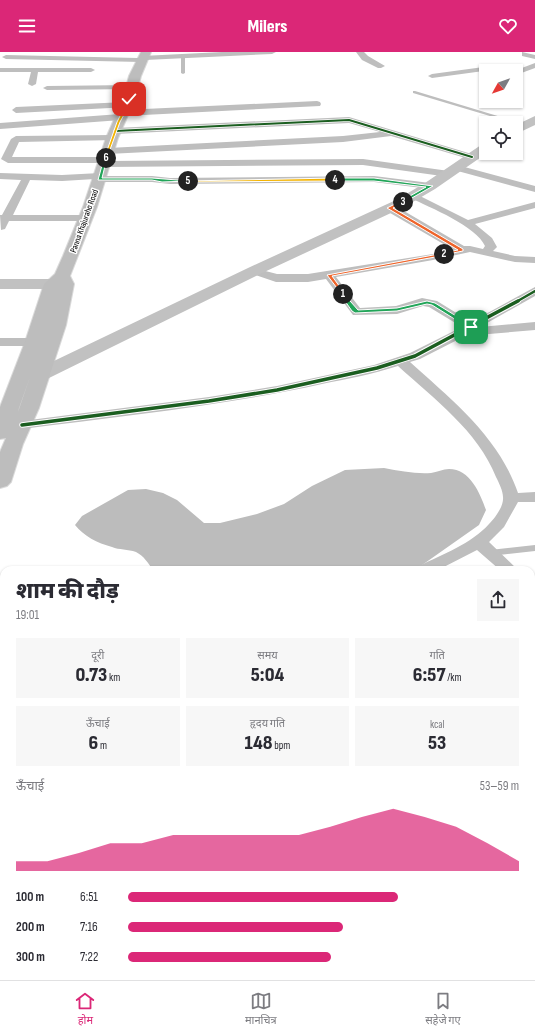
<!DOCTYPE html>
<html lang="hi">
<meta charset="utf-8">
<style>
body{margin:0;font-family:"Sofia Sans Condensed","Noto Sans Devanagari",sans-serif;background:#f7f7f7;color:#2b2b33;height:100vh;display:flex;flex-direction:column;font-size:15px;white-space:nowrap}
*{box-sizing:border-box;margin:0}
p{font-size:13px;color:#7c7c81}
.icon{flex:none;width:22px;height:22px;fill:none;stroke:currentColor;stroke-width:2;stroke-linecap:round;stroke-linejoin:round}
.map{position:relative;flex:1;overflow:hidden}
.sheet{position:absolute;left:0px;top:514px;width:535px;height:414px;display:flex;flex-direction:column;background:#fff;border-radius:12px 12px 0 0;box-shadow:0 1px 3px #0004}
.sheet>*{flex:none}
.needle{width:26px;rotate:230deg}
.tools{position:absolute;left:479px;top:12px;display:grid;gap:8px}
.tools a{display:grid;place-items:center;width:44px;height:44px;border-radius:0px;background:#fff;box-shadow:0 1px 3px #0004;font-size:20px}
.pin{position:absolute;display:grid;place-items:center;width:34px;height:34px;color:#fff;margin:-17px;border-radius:8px;box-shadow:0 2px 6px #0006}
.km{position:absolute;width:20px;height:20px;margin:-10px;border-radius:50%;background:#222;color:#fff;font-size:11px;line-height:20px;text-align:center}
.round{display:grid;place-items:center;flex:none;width:42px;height:42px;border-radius:0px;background:#f7f7f7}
.head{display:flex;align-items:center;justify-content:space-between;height:68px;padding:0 16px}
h1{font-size:22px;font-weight:800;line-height:30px}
.metrics{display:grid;grid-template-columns:repeat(3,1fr);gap:6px;height:68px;padding:4px 16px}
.metrics div{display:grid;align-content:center;border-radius:0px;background:#f7f7f7;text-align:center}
.metrics b{font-size:20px;font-weight:800}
.metrics small{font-size:11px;font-weight:400}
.metrics p{font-size:11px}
.chart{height:112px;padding:8px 16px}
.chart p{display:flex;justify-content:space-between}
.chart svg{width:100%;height:72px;margin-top:4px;fill:#db2777;opacity:.7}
ul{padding:0 16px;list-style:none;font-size:13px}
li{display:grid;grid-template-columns:64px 48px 1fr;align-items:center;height:30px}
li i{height:10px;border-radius:5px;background:#db2777}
header{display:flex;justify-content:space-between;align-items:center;height:52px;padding:0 16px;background:#db2777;color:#fff;font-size:18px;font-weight:800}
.dock{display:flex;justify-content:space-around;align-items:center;height:56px;border-top:1px solid #e1e1e2;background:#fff;font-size:11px;color:#7c7c81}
.dock a{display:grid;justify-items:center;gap:2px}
.dock .active{color:#db2777}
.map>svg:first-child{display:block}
.green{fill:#eaeaea}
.water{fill:#bcbcbc}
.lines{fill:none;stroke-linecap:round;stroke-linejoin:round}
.primary-casing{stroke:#dbdbdb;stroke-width:2}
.lane{fill:#bebebe;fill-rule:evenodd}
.street{fill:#bebebe;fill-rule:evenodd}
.secondary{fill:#c1c1c1;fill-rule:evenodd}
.primary{fill:#bdbdbd;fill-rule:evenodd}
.cycleway-far2-casing{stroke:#fff;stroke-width:3.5}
.cycleway-far1-casing{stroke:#fff;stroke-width:4}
.cycleway-casing{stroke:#fff;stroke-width:5.5}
.cycleway-far2{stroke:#1b5e20;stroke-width:2}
.cycleway-far1{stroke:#1b5e20;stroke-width:2.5}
.cycleway{stroke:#1b5e20;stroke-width:3.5}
.split-1{fill:#22a559;stroke:#fff}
.split-2{fill:#f0652b;stroke:#fff}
.split-3{fill:#f0652b;stroke:#fff}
.split-4{fill:#22a559;stroke:#fff}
.split-5{fill:#f5b400;stroke:#fff}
.split-6{fill:#22a559;stroke:#fff}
.split-7{fill:#f5b400;stroke:#fff}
.split-8{fill:#f5b400;stroke:#fff}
.labels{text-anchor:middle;stroke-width:3;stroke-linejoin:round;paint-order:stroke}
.far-street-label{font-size:9px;fill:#000;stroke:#fff}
</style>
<header><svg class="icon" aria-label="menu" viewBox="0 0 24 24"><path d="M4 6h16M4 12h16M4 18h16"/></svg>Milers<svg class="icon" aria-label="heart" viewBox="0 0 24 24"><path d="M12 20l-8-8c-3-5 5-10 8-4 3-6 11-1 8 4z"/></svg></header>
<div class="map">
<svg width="535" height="928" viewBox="0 0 535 928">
<rect width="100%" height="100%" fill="#fff"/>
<path class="green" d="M531,664l4,4v102l-4,1z"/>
<path class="water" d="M384,416c16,3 31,6 47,5 6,-1 12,-4 18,-4 21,0 31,24 37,41l-7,15 -64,45h-262c-5,-7 -9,-14 -17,-18 -8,-3 -17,-2 -24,-5 -15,-4 -28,-11 -37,-22l7,-9 46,-26 18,-1 17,4 14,7 27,23h16l37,-9 27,-10 28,-18 33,-16z"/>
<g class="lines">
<defs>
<path id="primary" d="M141,0h10l-10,24 -6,23 -17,39 -21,69 -27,69 4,8 -8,41 -27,83 -16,36 -12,38 -4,4 -7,2v-36l6,-14 -6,1v-32l25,-65 19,-58 11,-10 8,-18 20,-49 23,-69 17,-39 6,-23zM30,325l-11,31 -1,4z"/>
</defs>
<use href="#primary" class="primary-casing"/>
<g class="lane">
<path d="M183,4l2,1v16l-2,1 -2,-1v-16z"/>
<path d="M413,39h2l112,34 -4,1 -110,-33z"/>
<path d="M535,493v6l-45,5 -4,-3 4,-3z"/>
</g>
<g class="street">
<path d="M222,0h54l-4,2 -127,6 -4,2 -135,-3 -4,-2 4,-2 132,3 4,-2z"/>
<path d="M356,0h8l4,4 17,10 -4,2h-3l-16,-8z"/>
<path d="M522,0l13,3v4l-13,-3z"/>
<path d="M535,11v5l-19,7v-4h-2z"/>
<path d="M491,14l15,3 1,2 -16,-1 -59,8 -4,-2 4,-2z"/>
<path d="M0,16h91l4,2 -4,2h-53l-2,12 -4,2 -4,-2 3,-12h-31z"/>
<path d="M132,33l4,2 -1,2 -88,1 -4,-2 4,-2z"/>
<path d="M317,49l3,1 1,2 -1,2 -196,10v3l-3,1 -121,9v-6l120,-9v-3l3,-1z"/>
<path d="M126,50l4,3 -1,2 -113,6 -4,-3 4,-3z"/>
<path d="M349,65l126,38 2,2 -5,3 -3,-1 -78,-23 -48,6 -235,12 -5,-3 5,-3 235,-12 37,-4 -31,-9 -234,11 -5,-3 5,-3z"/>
<path d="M112,83l3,1 2,2 -2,2 -96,2 -7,15h93l3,1 1,3 254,-2 86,12 5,3 -5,3 -86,-12 -259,2 -3,-1 -1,-3h-92l-7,-4 10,-20 5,-3z"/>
<path d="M457,113l78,21v6l-81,-22 -2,-2z"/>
<path d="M0,121l62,2 38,-2 5,3h47l18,2 204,-2 56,7 5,3 -5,3 -56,-7 -204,2 -18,-2h-52l-5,-3 -33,2 -32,-1 -17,35h74l5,3 -5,3h-78l-4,8 -4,1 -1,-15h2l19,-35 -21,-1z"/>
<path d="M414,141l54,27 67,-18v6l-60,16 17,14 5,9 -4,4 22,5 20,1v6l-20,-1 -45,-10 -37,8 -97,17 24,31 36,-2 26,-8 15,3 34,21 64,-35v9l-55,31 55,-5v8l-70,6 -45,23 -10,3c42,38 89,75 108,131l17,-1v10h-17l-14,25 -15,15 29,28h-18l-23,-20 -39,20h-21l2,-4c24,-12 52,-22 70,-42 6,-6 15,-18 14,-27 0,-6 -4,-14 -7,-20 -18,-46 -62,-78 -98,-111 -25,8 -51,13 -76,18 -99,22 -200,32 -300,45l-5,-1 -2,-3 2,-3 5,-1 187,-24 68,-11 97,-21 36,-12 52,-26 -33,-20 -6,-1 -26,8 -44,1 -27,-36 -18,3h-32l-26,-9 -2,-2 2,-2 4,-1 23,6h31l125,-20 19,-5 -67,-39 -1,-2 5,-3 15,6 60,35h6l13,3 2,-3c-8,-19 -55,-39 -75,-48l-1,-2z"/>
<path d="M0,286h34l5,1 1,3 -1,3 -5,1h-34z"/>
<path d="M531,531l4,1v14l-4,-1z"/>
<path d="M531,648l4,1v17l-4,-1z"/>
<rect x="531" y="765" width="4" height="18"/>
<rect x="0" y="865" width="4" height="22"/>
<rect x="531" y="900" width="4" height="22"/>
<path d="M408,924h24l1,4h-24z"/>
</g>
<g class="secondary">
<path d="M535,64v9l-19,9v-9z"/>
<path d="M486,92l1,9 -52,36 -29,17 -146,68 -213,105 -7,2 -7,-2 -2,-4 2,-4 215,-103 148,-68 29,-17 56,-38z"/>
<path d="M0,227h66l6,2 2,3 -2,3 -6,2h-66z"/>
</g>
<use href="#primary" class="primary"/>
<defs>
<path id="cycleway-far2" d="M115,79l234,-11 123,37"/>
<path id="cycleway-far1" d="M516,250l19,-11"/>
<path id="cycleway" d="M22,373l187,-24 68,-11 100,-22 38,-12 103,-55"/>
</defs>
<use href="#cycleway-far2" class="cycleway-far2-casing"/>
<use href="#cycleway-far1" class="cycleway-far1-casing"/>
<use href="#cycleway" class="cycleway-casing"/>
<use href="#cycleway-far2" class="cycleway-far2"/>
<use href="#cycleway-far1" class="cycleway-far1"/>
<use href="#cycleway" class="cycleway"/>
</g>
<path class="split-1" d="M343,241l15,17 39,-2 30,-7 8,2 39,24 -5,1 -37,-23 -5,-1 -30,7 -42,2 -3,-2 -12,-17z"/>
<path class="split-2" d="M444,201l2,2 -114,21 13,18 -2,2 -16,-21z"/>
<path class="split-3" d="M401,149l4,1 -12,6 70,41v2l-20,4v-2l15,-3 -71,-42z"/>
<path class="split-4" d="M335,126h39l59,8 -30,17 -2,-2 25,-14 -52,-6h-40z"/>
<path class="split-5" d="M335,126l2,3 -149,1 -2,-1z"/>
<path class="split-6" d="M106,105l1,1 -5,20h50l38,3 -28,1 -10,-2h-54l6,-22z"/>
<path class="split-7" d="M123,58l3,1 -6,11 -13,36 -3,1 13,-37z"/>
<path class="split-8" d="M129,46l2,1 -5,12 -3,1z"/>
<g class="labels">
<g class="far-street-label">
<text transform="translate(84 169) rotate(-70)" y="3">Panna Khajuraho Road</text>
</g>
</g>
</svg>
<div class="tools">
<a><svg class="needle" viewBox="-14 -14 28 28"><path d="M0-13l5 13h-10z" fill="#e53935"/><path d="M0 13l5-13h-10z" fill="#7c7c81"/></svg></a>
<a><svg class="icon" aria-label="locate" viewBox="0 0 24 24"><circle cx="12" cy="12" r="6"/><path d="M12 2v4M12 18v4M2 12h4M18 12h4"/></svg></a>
</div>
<div class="pin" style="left:471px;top:275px;background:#1e9e55"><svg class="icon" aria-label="arrive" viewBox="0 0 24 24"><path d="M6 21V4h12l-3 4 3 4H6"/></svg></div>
<div class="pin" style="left:129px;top:47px;background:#d93025"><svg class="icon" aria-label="check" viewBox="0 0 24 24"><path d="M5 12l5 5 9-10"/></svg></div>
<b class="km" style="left:343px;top:242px">1</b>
<b class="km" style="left:444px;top:202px">2</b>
<b class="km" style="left:403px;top:150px">3</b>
<b class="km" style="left:335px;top:128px">4</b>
<b class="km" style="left:188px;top:129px">5</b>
<b class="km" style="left:106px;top:106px">6</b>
<section class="sheet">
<div class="head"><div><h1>शाम की दौड़</h1><p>19:01</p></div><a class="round"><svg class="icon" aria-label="share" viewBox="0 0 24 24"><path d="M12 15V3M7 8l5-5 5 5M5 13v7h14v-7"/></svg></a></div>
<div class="metrics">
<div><p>दूरी</p><b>0.73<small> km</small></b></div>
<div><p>समय</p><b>5:04</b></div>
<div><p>गति</p><b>6:57<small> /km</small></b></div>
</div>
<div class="metrics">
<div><p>ऊँचाई</p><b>6<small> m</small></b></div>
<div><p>हृदय गति</p><b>148<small> bpm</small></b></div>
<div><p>kcal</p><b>53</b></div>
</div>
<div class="chart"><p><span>ऊँचाई</span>53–59 m</p>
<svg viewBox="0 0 160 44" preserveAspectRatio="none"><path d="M0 44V38L10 38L20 33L30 27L40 27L50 22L60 22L70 22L80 22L90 22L100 17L110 11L120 6L130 11L140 17L150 27L160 38V44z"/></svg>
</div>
<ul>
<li><b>100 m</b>6:51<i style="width:69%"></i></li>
<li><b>200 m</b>7:16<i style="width:55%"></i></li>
<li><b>300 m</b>7:22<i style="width:52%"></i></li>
</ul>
</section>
</div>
<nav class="dock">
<a class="active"><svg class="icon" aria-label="home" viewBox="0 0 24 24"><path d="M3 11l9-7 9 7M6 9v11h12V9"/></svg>होम</a>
<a><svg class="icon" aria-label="map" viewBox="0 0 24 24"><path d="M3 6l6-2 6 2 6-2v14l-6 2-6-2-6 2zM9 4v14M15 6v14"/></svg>मानचित्र</a>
<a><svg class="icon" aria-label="saved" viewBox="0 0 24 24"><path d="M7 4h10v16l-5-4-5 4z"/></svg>सहेजे गए</a>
</nav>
